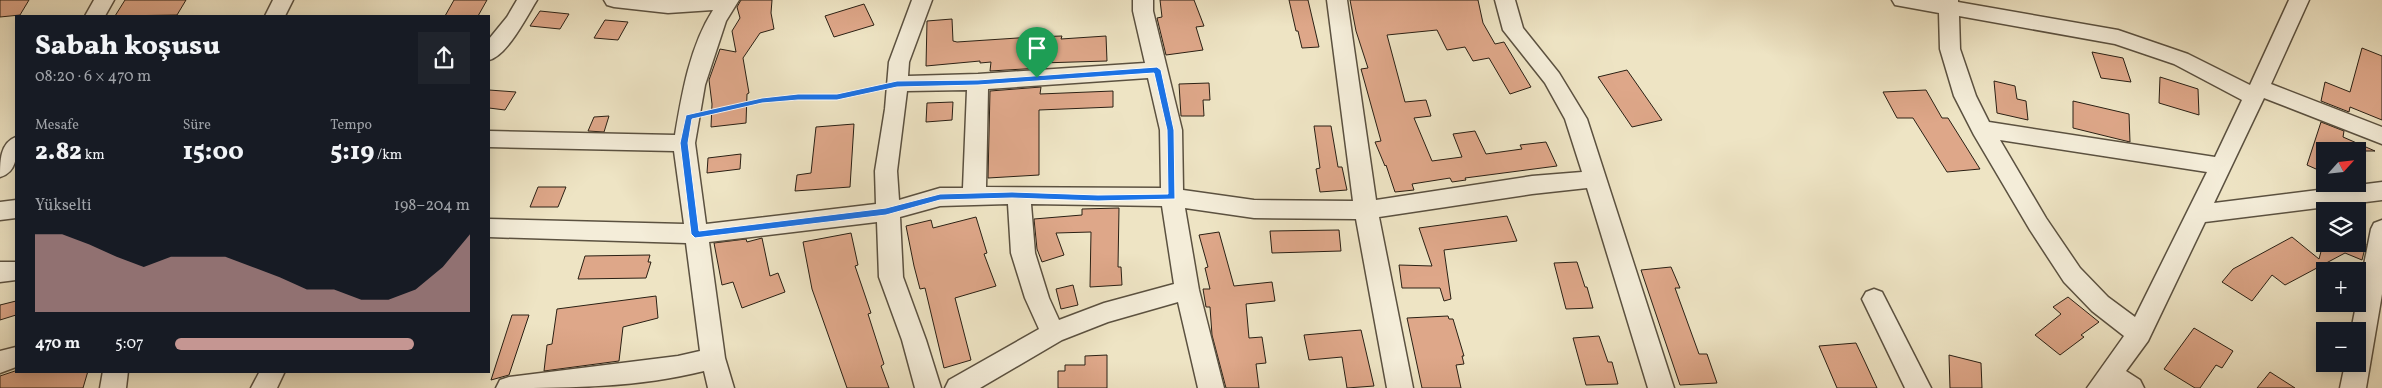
<!DOCTYPE html>
<html lang="tr">
<meta charset="utf-8">
<style>
body{margin:0;font-family:Vollkorn,serif;background:#20242c;color:#f1f3f6;height:100vh;display:flex;flex-direction:column;font-size:19px;white-space:nowrap}
*{box-sizing:border-box;margin:0}
p{font-size:16px;color:#9ea1a6}
.icon{flex:none;width:28px;height:28px;fill:none;stroke:currentColor;stroke-width:2;stroke-linecap:round;stroke-linejoin:round}
.map{position:relative;flex:1;overflow:hidden}
.side{position:absolute;left:15px;top:15px;width:475px;height:358px;display:flex;flex-direction:column;background:#171b24;border-radius:0px;box-shadow:0 2px 12px #0003}
.side>*{flex:none}
.needle{width:32px;rotate:63deg}
.buttons{position:absolute;left:2316px;top:142px;display:grid;gap:10px}
.buttons a{display:grid;place-items:center;width:50px;height:50px;border-radius:0px;background:#171b24;box-shadow:0 2px 12px #0003;font-size:25px}
.pin{position:absolute;display:grid;place-items:center;width:42px;height:42px;color:#fff;margin:-51px -21px;border-radius:50% 50% 50% 0;rotate:-45deg;box-shadow:0 0 5px #0007}
.pin .icon{rotate:45deg}
.round{display:grid;place-items:center;flex:none;width:52px;height:52px;border-radius:0px;background:#20242c}
.summary{display:flex;align-items:center;justify-content:space-between;height:85px;padding:0 20px}
h1{font-size:28px;font-weight:800;line-height:38px}
.figures{display:grid;grid-template-columns:repeat(3,1fr);gap:8px;height:85px;padding:5px 20px}
.figures div{display:grid;align-content:center}
.figures b{font-size:25px;font-weight:800}
.figures small{font-size:14px;font-weight:400}
.figures p{font-size:14px}
.chart{height:140px;padding:10px 20px}
.chart p{display:flex;justify-content:space-between}
.chart svg{width:100%;height:90px;margin-top:5px;fill:#c59692;opacity:.7}
ul{padding:0 20px;list-style:none;font-size:16px}
li{display:grid;grid-template-columns:80px 60px 1fr;align-items:center;height:38px}
li i{height:12px;border-radius:6px;background:#c59692}
.map>svg:first-child{display:block}
.building{fill:#dea789;stroke:#2a2014}
.lines{fill:none;stroke-linecap:round;stroke-linejoin:round}
.minor-casing{stroke:#5b5140;stroke-width:3}
.path{stroke:#2a2014;stroke-width:3;stroke-dasharray:4 2.5;stroke-linecap:butt}
.minor{fill:#f4edd9;fill-rule:evenodd}
.route{fill:#1a73e8;stroke:#fff;fill-rule:evenodd}
</style>
<div class="map">
<svg width="2382" height="388" viewBox="0 0 2382 388">
<rect width="100%" height="100%" fill="#eee4c4"/>
<filter id="stains"><feTurbulence type="fractalNoise" baseFrequency=".004" numOctaves="4"/><feColorMatrix values="0 0 0 0 .2 0 0 0 0 .09 0 0 0 0 .02 0 0 0 .5 -.17"/></filter>
<radialGradient id="worn" r=".72"><stop offset=".6" stop-color="#630" stop-opacity="0"/><stop offset="1" stop-color="#630" stop-opacity=".3"/></radialGradient>
<g class="building">
<path d="M0,0h29l-9,15 -20,2z"/>
<path d="M125,0h61l-9,15 -62,1z"/>
<path d="M454,0h33l-9,16h-33z"/>
<path d="M741,0h31l-1,13 3,16 -14,4 -17,25 6,35 -2,1 -1,29 -35,4 1,-23 -3,-24 11,-31 16,3 -4,-21 8,-13 -3,-11z"/>
<path d="M1160,0h34l10,26 -8,1 7,23 -37,5 -9,-37 5,-1z"/>
<path d="M1289,0h19l11,47 -17,1 -4,-17h-2z"/>
<path d="M1350,0h128l5,23 12,21 9,-2 27,45 -21,7 -21,-36 -16,3 -8,-14 -18,3 -10,-20 -50,5 18,67 21,-2 5,16 -17,2 18,43 30,-4 -9,-23 22,-3 11,23 36,-5 -2,-4 26,-3 11,24 -92,12 1,2 -14,2 -2,-4 -38,6 2,6 -19,2 -9,-27 -1,1 -10,-24 6,-1 -20,-72 7,-1 -12,-37z"/>
<path d="M864,4l10,21 -40,12 -9,-21z"/>
<path d="M540,11l29,3 -9,15 -30,-3z"/>
<path d="M952,19l1,22 4,1 76,-5 29,-1 -1,3 45,-3 1,25 -66,2v5l-51,3 1,-9 -11,1v-2l-54,5 1,-45z"/>
<path d="M605,20l23,2 -10,18 -24,-2z"/>
<path d="M2362,48l20,8v64l-32,-13 -1,5 -28,-11 4,-19 25,10z"/>
<path d="M2092,52l31,6 8,24 -30,-4z"/>
<path d="M1627,70l35,50 -30,7 -34,-50z"/>
<path d="M2160,77l38,12 1,26 -40,-12z"/>
<path d="M1994,81l21,5 2,13 9,2 2,19 -31,-7z"/>
<path d="M1209,83l1,17h-7l1,16h-23l-2,-32z"/>
<path d="M1041,87l-1,7 73,-3v16l-74,3v65l-51,3 2,-87z"/>
<path d="M489,90l27,2 -11,18 -16,-2z"/>
<path d="M1926,90l16,28h6l32,51 -33,3 -34,-54h-16l-14,-26z"/>
<path d="M2073,101l56,13 1,28 -57,-14z"/>
<path d="M953,102l-1,18 -26,2 1,-19z"/>
<path d="M609,116l-5,16 -16,-1 6,-14z"/>
<path d="M2321,122l23,9 -1,6 32,14h-50v22l-18,-8z"/>
<path d="M854,124l-4,63 -55,4 2,-16 14,-2 5,-46z"/>
<path d="M1314,126h17l7,41h4l5,23 -27,2 -4,-23 4,-1z"/>
<path d="M741,154l-1,15 -33,4 1,-15z"/>
<path d="M538,187h28l-8,20h-28z"/>
<path d="M1119,208l-1,59h3l1,18 -32,2 1,-55 -35,1 8,22 -22,7 -5,-13 -3,-30 48,-4v-6z"/>
<path d="M1507,216l10,25 -73,9 7,49 -7,2 -4,-13h-38l-3,-23 33,1 -13,-38z"/>
<path d="M976,217l11,36 -3,1 12,32 -41,12 16,62 -27,8 -19,-80 -5,1 -6,-23 -8,-40 25,-6 2,8z"/>
<path d="M1339,230l2,21 -69,2 -2,-22z"/>
<path d="M1219,232l15,54 38,-4 3,19 -29,3 3,34 13,-1 4,26 -10,1 3,24h-33l-14,-53 -2,-28h-4l-3,-18h7l-5,-21 3,-1 -9,-32z"/>
<path d="M851,233l7,32 -3,1 16,47 -3,1 16,50 -3,2 8,22h-42l-35,-99 -9,-47z"/>
<path d="M2292,237l27,22 4,-15h43l-4,16 -17,-7 -60,32 -13,-10 -20,26 -30,-19 11,-13z"/>
<path d="M762,238l8,38 8,-3 7,19 -43,16 -9,-26 -11,3 -8,-42 32,-4 1,3z"/>
<path d="M650,255l-2,7h3l-5,16 -68,1 7,-23z"/>
<path d="M1577,262l8,25h2l6,21 -27,1 -12,-46z"/>
<path d="M1671,267l9,21h-5l24,66h8l10,29 -37,2 -39,-115z"/>
<path d="M1073,285l5,20 -17,4 -5,-20z"/>
<path d="M656,296l2,22 -35,9 -4,34 -75,10 3,-26 5,-1 5,-35z"/>
<path d="M2068,297l31,25 -18,13 3,2 -24,18 -25,-20 26,-21 -8,-7z"/>
<path d="M16,301v14l-16,5v-15z"/>
<path d="M512,315h17l-20,60 -18,5z"/>
<path d="M1448,316l1,3h4l11,37h-2l2,8 -8,1 5,23h-39l-15,-70z"/>
<path d="M2194,328l39,23 -11,17 -6,-3 -16,23h-5l-31,-19z"/>
<path d="M1361,330l13,56 -27,2 -5,-31 -33,3 -5,-25z"/>
<path d="M1599,336l9,26h4l6,22 -32,1 -13,-47z"/>
<path d="M1856,343l9,19 12,26h-40l-18,-42z"/>
<path d="M1107,355v33h-49v-17h7v-6h20v-9z"/>
<path d="M1949,355l32,8 1,25h-32z"/>
<path d="M15,371h73l-5,17h-83v-12z"/>
<path d="M2270,372l25,16h-38z"/>
</g>
<g class="lines">
<defs>
<g id="minor">
<path d="M94,0h20l-9,16h-20z"/>
<path d="M273,0h20l-8,16h-20z"/>
<path d="M517,0h20c-10,16 -30,56 -48,60v-21l18,-22z"/>
<path d="M604,0h135l-13,21 -21,64 -10,58 11,81 170,-20 -1,-33 10,-62 4,-47 23,-62h20l-23,62 -1,14 70,-2 167,-11 -12,-52v-11h20v11l29,119 1,60 71,10 99,1 -26,-201h20l29,200 156,-24 50,-4 -17,-53 -20,-36 -42,-53 -8,-30h20l8,28 36,45 28,46 87,269h-26l-61,-200 -55,6 -153,23 34,171h-26l-31,-169 -102,-1 -69,-10 14,82 25,98h-26l-20,-86 -70,20 -46,18 -82,48h-35l4,-8 90,-51 -14,-31 -14,-45 -3,-49 -68,2 -40,11 3,60 23,63 15,48h-26l-13,-48 -23,-63 -2,-55 -168,20 16,116 9,30h-26l-4,-17c-68,17 -138,17 -208,17l4,-8 9,-3 169,-21 22,-5 -14,-108 -197,-6v-18l195,5 -10,-73 -185,-4v-16l186,4c7,-42 15,-89 38,-125l-45,3 -54,-6 -7,-2zM1148,78l12,52 1,58 -175,-1 2,-98zM967,90l-4,98h-23l-41,12 -2,-29 10,-80zM1031,204l131,2 12,78 -70,19 -45,17 -10,-22 -14,-45z"/>
<path d="M1892,0h66v2l160,28 70,24 62,31 39,-85h20l-38,84 111,43v17l-118,-46 -50,105 168,-21v18l-177,22 -57,119 -22,30 14,9 4,8h-57l37,-52 -32,-25 -28,-29 -34,-52 -56,-95 -20,-39 -14,-47 -1,-36 -44,-8zM1959,16l156,28 59,20 68,36 -27,57 -226,-35 -13,-26 -16,-47zM2000,140l207,32 -72,145 -27,-20 -28,-29 -34,-50z"/>
<path d="M16,137c1,16 2,35 -16,40 0,-16 0,-34 16,-40z"/>
<path d="M16,200v18l-16,2v-18z"/>
<path d="M2382,220v74l-16,94h-26l5,-24h13v-33h-7l20,-102 3,-6z"/>
<path d="M0,262h16v18l-16,2z"/>
<path d="M1874,289l8,3 49,96h-26l-43,-89 4,-7z"/>
<path d="M16,347v20l-16,6v-22z"/>
<path d="M103,371h25l-2,17h-26z"/>
<path d="M260,371h25l-8,17h-26z"/>
</g>
</defs>
<use href="#minor" class="minor-casing"/>
<path class="path" d="M708,112l55,-12 74,-3 43,-9"/>
<use href="#minor" class="minor"/>
</g>
<path class="route" d="M1157,67l4,3 13,60 1,69 -77,2 -86,-3 -72,2 -54,15 -191,23 -4,-4 -11,-91 6,-28 76,-17 36,-4h39l60,-13 81,-1zM1154,73l13,57 1,64 -70,1 -86,-3 -72,2 -54,14 -187,23 -11,-88 4,-24 70,-16 36,-3h39l60,-13 81,-2z"/>
<rect width="100%" height="100%" filter="url(#stains)"/>
<rect width="100%" height="100%" fill="url(#worn)"/>
</svg>
<div class="buttons">
<a><svg class="needle" viewBox="-14 -14 28 28"><path d="M0-13l5 13h-10z" fill="#e53935"/><path d="M0 13l5-13h-10z" fill="#9ea1a6"/></svg></a>
<a><svg class="icon" aria-label="layers" viewBox="0 0 24 24"><path d="M12 4l9 5-9 5-9-5zM3 14l9 5 9-5"/></svg></a>
<a>+</a>
<a>−</a>
</div>
<div class="pin" style="left:1037px;top:78px;background:#1e9e55"><svg class="icon" aria-label="arrive" viewBox="0 0 24 24"><path d="M6 21V4h12l-3 4 3 4H6"/></svg></div>
<section class="side">
<div class="summary"><div><h1>Sabah koşusu</h1><p>08:20 · 6 × 470 m</p></div><a class="round"><svg class="icon" aria-label="share" viewBox="0 0 24 24"><path d="M12 15V3M7 8l5-5 5 5M5 13v7h14v-7"/></svg></a></div>
<div class="figures">
<div><p>Mesafe</p><b>2.82<small> km</small></b></div>
<div><p>Süre</p><b>15:00</b></div>
<div><p>Tempo</p><b>5:19<small> /km</small></b></div>
</div>
<div class="chart"><p><span>Yükselti</span>198–204 m</p>
<svg viewBox="0 0 160 44" preserveAspectRatio="none"><path d="M0 44V6L10 6L20 11L30 17L40 22L50 17L60 17L70 17L80 22L90 27L100 33L110 33L120 38L130 38L140 33L150 22L160 6V44z"/></svg>
</div>
<ul>
<li><b>470 m</b>5:07<i style="width:81%"></i></li>
</ul>
</section>
</div>
